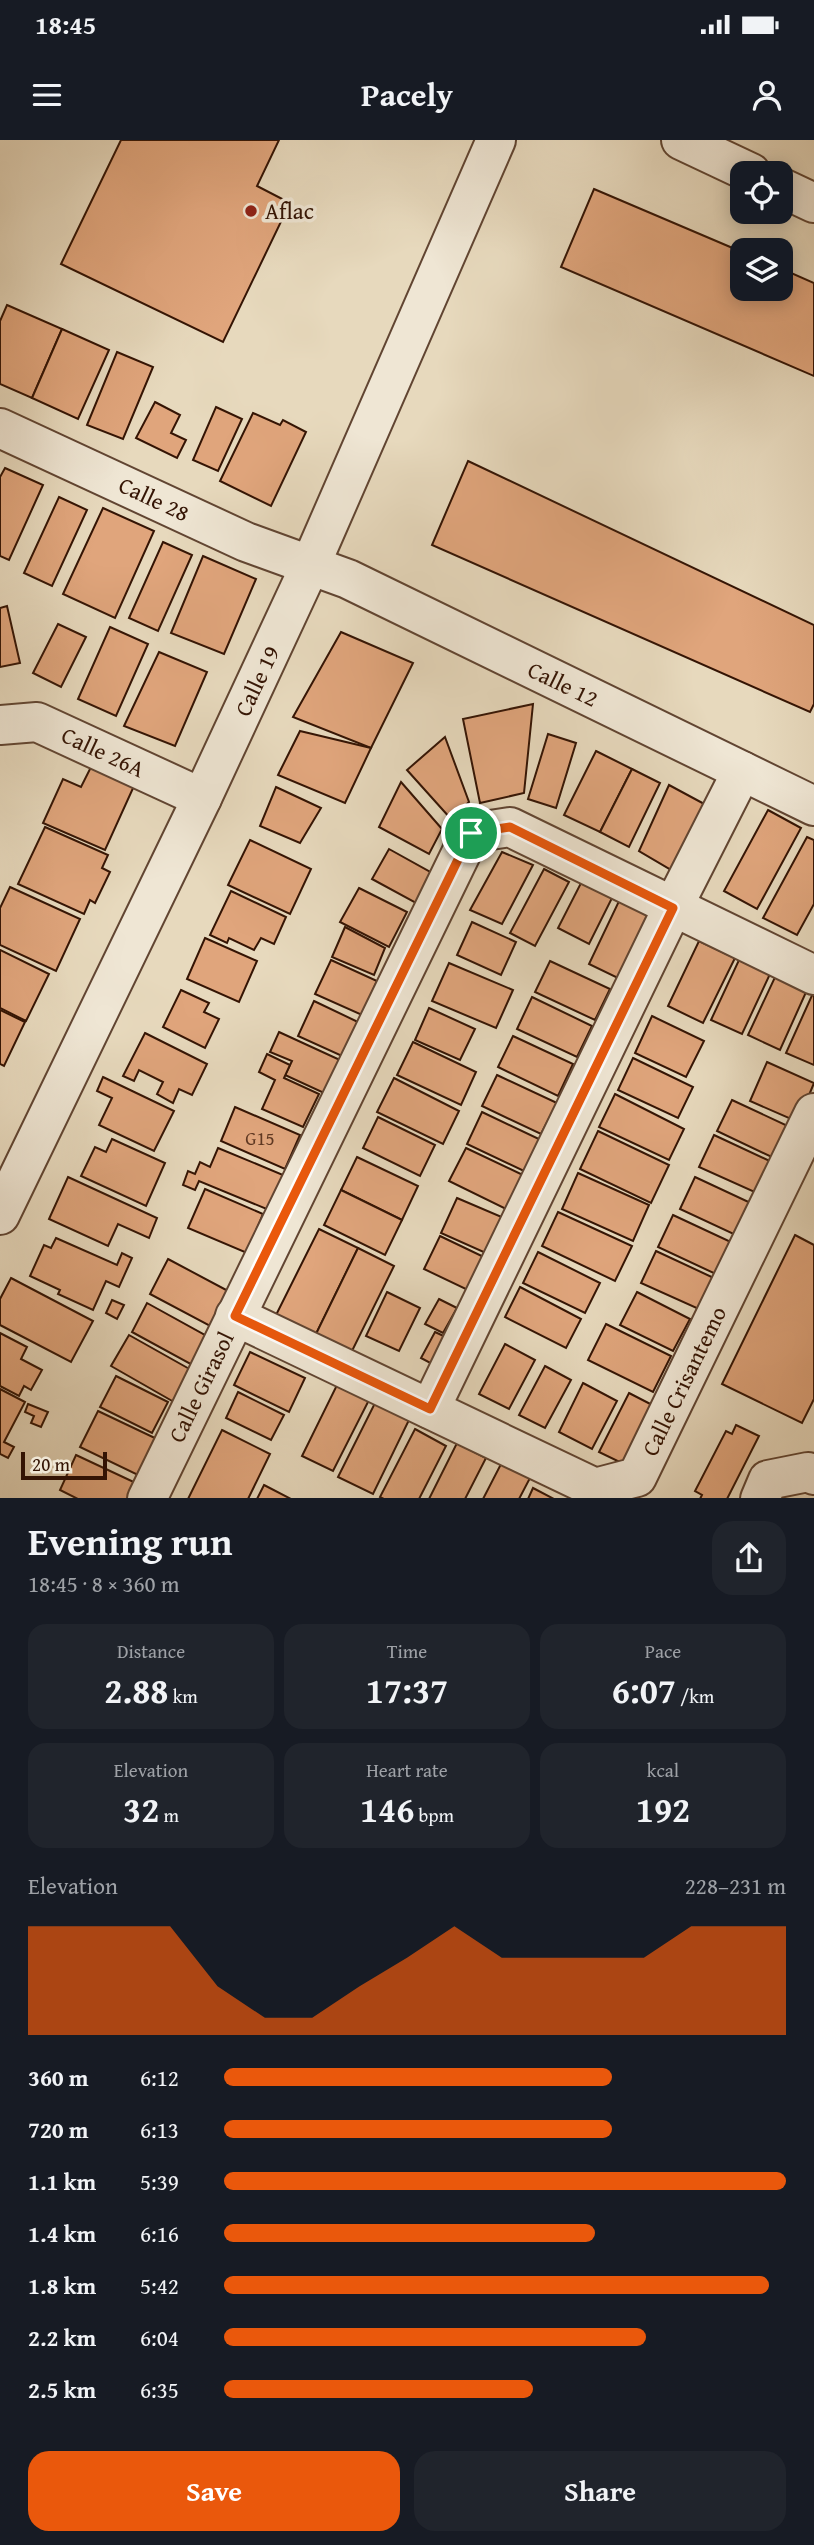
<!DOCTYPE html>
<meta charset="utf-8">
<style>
body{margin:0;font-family:"Gentium Book Plus",serif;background:#20242c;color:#f1f3f6;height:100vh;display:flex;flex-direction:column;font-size:26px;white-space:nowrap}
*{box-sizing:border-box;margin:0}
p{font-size:23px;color:#9ea1a6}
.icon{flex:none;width:38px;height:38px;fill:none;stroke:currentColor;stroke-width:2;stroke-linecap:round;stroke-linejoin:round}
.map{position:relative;height:1358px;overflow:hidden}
.sheet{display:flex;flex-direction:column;background:#171b24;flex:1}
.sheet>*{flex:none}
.tools{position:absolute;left:730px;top:21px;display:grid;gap:14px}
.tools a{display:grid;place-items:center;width:63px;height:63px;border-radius:14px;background:#171b24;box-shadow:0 4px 18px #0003;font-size:35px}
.scale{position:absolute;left:21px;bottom:18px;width:86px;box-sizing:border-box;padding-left:7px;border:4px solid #341404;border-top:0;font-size:19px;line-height:24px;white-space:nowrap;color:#341404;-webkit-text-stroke:5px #efe6d4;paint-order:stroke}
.pin{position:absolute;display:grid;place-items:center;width:60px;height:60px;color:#fff;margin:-30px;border:4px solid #fff;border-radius:50%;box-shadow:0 2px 7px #0007}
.round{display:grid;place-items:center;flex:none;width:74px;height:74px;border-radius:21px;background:#20242c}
.overview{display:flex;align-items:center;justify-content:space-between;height:119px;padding:0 28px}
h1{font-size:38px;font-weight:600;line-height:52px}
.figures{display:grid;grid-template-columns:repeat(3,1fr);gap:10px;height:119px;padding:7px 28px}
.figures div{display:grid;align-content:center;border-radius:18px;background:#20242c;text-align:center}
.figures b{font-size:35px;font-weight:600}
.figures small{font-size:19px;font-weight:400}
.figures p{font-size:19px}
.chart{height:196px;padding:14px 28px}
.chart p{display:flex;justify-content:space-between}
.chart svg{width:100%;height:126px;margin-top:7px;fill:#ea580c;opacity:.7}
.button{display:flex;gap:14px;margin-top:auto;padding:14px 28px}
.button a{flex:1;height:80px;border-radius:21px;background:#ea580c;color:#fff;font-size:28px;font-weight:600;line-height:80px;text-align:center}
.button a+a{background:#20242c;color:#f1f3f6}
ul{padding:0 28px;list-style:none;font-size:23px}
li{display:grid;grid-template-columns:112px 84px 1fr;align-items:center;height:52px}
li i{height:18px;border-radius:9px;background:#ea580c}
.status{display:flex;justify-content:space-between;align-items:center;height:49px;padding:0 35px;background:#171b24;direction:ltr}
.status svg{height:19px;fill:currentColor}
header{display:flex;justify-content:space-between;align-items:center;height:91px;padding:0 28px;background:#171b24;font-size:32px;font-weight:600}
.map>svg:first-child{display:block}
.building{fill:#e0a57c;stroke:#341404;stroke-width:2}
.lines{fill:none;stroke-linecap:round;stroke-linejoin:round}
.minor-casing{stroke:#614532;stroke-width:42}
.minor{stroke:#efe6d4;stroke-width:38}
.route-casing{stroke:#fff;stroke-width:14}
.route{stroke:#ea580c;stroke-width:9}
.poi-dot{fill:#8f2418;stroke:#efe6d4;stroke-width:2.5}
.labels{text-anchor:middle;stroke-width:7;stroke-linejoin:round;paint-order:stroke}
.number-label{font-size:19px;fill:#5f3822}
.poi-label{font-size:23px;fill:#341404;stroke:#efe6d4;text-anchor:start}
.street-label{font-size:23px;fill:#341404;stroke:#efe6d4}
</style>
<div class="status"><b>18:45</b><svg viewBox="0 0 49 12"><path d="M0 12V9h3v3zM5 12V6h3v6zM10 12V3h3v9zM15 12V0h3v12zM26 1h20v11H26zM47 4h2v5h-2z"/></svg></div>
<header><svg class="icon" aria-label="menu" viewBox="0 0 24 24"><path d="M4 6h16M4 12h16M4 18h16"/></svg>Pacely<svg class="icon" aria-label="person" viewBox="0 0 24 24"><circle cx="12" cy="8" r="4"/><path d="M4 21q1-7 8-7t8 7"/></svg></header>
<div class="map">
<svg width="814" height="1359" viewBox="0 0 814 1359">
<rect width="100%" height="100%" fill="#e7d9bd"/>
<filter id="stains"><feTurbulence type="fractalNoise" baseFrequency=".00286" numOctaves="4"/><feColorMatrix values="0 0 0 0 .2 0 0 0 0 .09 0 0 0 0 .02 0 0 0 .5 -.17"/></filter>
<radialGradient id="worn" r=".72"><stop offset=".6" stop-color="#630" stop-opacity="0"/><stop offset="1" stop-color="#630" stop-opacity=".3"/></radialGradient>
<g class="building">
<path d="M121,0h158l-22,46 33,17 -67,139 -162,-78z"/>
<path d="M594,49l148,63v37h38v-21l34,15v93l-253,-109z"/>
<path d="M7,165l55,24 -30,69 -32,-14v-63z"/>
<path d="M62,189l47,21 -31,69 -46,-21z"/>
<path d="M117,212l36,15 -30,72 -36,-14z"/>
<path d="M155,262l25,13 -9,18 15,7 -9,18 -41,-20z"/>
<path d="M216,267l26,12 -24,52 -25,-11z"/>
<path d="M253,273l27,12 3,-5 23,12 -35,74 -51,-25z"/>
<path d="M468,321l346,164v79l-4,8 -378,-167z"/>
<path d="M5,328l38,17 -34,75 -9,-4v-79z"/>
<path d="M59,357l28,13 -35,76 -28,-13z"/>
<path d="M103,368l51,23 -39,87 -52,-24z"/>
<path d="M163,402l29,13 -34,76 -29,-13z"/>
<path d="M203,416l53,23 -32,75 -53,-21z"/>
<path d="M7,466l13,57 -20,4v-59z"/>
<path d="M58,484l28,13 -25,50 -28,-14z"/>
<path d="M110,487l38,17 -32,72 -38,-17z"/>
<path d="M341,492l72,31 -42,85 -78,-31z"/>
<path d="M159,512l48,20 -32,74 -51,-20z"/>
<path d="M533,564l-9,89 -44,10 -17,-84z"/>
<path d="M300,591l71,17 -26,55 -67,-28z"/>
<path d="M548,594l28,9 -20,65 -28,-9z"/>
<path d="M445,597l24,65 -18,17 -44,-49z"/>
<path d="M596,611l36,18 -32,63 -36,-17z"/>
<path d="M91,627l43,19 -29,64 -62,-27 20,-44 18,8z"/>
<path d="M632,629l28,14 -31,64 -29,-15z"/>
<path d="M401,642l41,47 -13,25 -50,-27z"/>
<path d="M669,645l39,21 -35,65 -34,-20z"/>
<path d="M276,647l45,21 -21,35 -40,-17z"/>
<path d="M768,670l33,18 -44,81 -33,-18z"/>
<path d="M45,687l63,28 -6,13 8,4 -15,31 -5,-3 -6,14 -66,-30z"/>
<path d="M807,697l7,3v64l-17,31 -34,-17z"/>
<path d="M250,700l61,29 -21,45 -62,-29z"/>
<path d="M389,709l43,24 -16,30 -44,-24z"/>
<path d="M502,712l31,13 -31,59 -32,-14z"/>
<path d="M544,729l25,13 -34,64 -25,-13z"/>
<path d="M581,743l31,15 -23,46 -31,-16z"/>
<path d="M10,747l70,32 -24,52 -56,-26v-37z"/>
<path d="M359,748l48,24 -18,35 -49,-25z"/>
<path d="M231,751l55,26 -12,27 -13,-6 -7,12 -25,-12 -2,5 -17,-8z"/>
<path d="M620,759l36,17 -32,65 -35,-17z"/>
<path d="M472,782l44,20 -15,33 -44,-20z"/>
<path d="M345,787l40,21 -11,27 -42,-18z"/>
<path d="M205,798l52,23 -18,41 -52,-23z"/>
<path d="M699,801l36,17 -32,65 -35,-17z"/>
<path d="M0,810l49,24 -23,47 -26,-13z"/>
<path d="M331,820l46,21 -15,34 -47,-21z"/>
<path d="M739,820l31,14 -28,60 -31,-14z"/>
<path d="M550,821l60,28 -15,31 -60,-28z"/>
<path d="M449,823l64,27 -17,38 -64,-27z"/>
<path d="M776,835l31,15 -27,60 -32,-15z"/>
<path d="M181,850l28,13 -5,9 15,7 -14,29 -42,-21z"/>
<path d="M814,851v74l-28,-12z"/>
<path d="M532,857l60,29 -15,31 -60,-28z"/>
<path d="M314,861l44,21 -16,34 -44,-20z"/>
<path d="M429,868l46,21 -15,31 -45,-20z"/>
<path d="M0,870l25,12 -21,44 -4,-2z"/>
<path d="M652,876l52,25 -18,36 -51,-24z"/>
<path d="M279,892l61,28 -16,33 -39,-18 7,-14 -22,-9z"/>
<path d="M145,893l62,31 -15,31 -13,-6 -6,14 -16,-9 6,-12 -24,-12 -5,11 -11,-5z"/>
<path d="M513,896l60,28 -15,32 -60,-29z"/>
<path d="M413,902l63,30 -15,33 -64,-30z"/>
<path d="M267,914l23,11 -6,13 35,16 -16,33 -41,-18 13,-29 -16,-8z"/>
<path d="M633,918l60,29 -15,31 -60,-28z"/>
<path d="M767,922l47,21 -16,39 -48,-21z"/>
<path d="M497,935l60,28 -16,31 -59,-28z"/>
<path d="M103,937l71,34 -20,40 -55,-26 13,-27 -15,-7z"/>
<path d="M394,938l65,33 -16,33 -66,-32z"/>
<path d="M615,954l69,35 -15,31 -70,-33z"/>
<path d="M732,960l60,28 -16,31 -59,-28z"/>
<path d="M235,967l65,28 -15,34 -64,-28z"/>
<path d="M482,972l59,28 -15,32 -59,-28z"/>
<path d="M378,977l57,28 -15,31 -57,-28z"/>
<path d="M598,991l71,34 -18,38 -71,-34z"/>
<path d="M714,995l60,28 -15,31 -60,-27z"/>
<path d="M112,999l53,24 -19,43 -65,-30 14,-29 11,5z"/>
<path d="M218,1008l65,27 -14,35 -70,-29 -4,9 -12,-5 5,-14 7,3 5,-12 10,5z"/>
<path d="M466,1008l59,28 -17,34 -59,-29z"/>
<path d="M357,1017l61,29 -16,34 -61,-30z"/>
<path d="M578,1033l71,32 -16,36 -71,-32z"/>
<path d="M68,1037l89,41 -8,20 -31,-14 -10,22 -59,-27z"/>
<path d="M695,1037l60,28 -15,32 -60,-28z"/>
<path d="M205,1049l58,25 -16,39 -59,-25z"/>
<path d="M341,1050l61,30 -17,35 -61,-30z"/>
<path d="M457,1058l47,20 -16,36 -47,-21z"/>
<path d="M558,1072l74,34 -17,35 -73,-35z"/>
<path d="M673,1075l60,28 -15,32 -60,-28z"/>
<path d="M319,1089l39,19 -43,88 -40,-19z"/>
<path d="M795,1095l19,10v154l-12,24 -80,-39z"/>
<path d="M440,1096l48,23 -16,33 -48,-23z"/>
<path d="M56,1098l61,27 5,-12 10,5 -13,29 -13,-6 -13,29 -35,-16 2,-4 -30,-14 14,-31 7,3z"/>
<path d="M358,1108l36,18 -43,87 -36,-17z"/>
<path d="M656,1111l60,28 -15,31 -60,-27z"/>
<path d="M538,1112l62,31 -15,30 -62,-30z"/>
<path d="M168,1119l62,33 -18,35 -62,-33z"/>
<path d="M11,1138l82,43 -22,41 -71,-37v-26z"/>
<path d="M520,1147l61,32 -15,29 -61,-31z"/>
<path d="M387,1152l33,16 -21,43 -33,-15z"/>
<path d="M637,1152l53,27 -17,32 -53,-26z"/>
<path d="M439,1159l18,9 -14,25 -18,-9z"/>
<path d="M112,1160l12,5 -7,14 -11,-6z"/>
<path d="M147,1163l65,36 -16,28 -64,-35z"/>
<path d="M606,1184l65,32 -18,36 -65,-32z"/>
<path d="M435,1192l13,6 -14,27 -13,-7z"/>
<path d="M0,1193l27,14 -6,12 21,11 -11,20 -7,-4 -5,10 -19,-10z"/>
<path d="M129,1195l64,36 -19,31 -63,-36z"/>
<path d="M505,1204l30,16 -26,49 -30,-15z"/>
<path d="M250,1212l55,26 -16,34 -55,-27z"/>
<path d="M545,1226l26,14 -26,48 -26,-13z"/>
<path d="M116,1236l52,26 -16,31 -52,-26z"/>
<path d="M583,1243l34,18 -25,48 -33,-17z"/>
<path d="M337,1245l32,15 -36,71 -31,-15z"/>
<path d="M0,1249l25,13 -21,40 10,5 -6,11 -8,-4z"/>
<path d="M238,1252l46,23 -13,25 -45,-22z"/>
<path d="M629,1253l33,17 -30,58 -33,-16z"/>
<path d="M375,1263l34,17 -36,74 -35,-17z"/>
<path d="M28,1264l20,8 -7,15 -10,-4 3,-7 -9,-4z"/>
<path d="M98,1271l59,28 -17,37 -60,-29z"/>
<path d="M736,1285l23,11 -32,63h-27l2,-4 -7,-4 31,-60 6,3z"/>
<path d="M415,1289l31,17 -27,53h-35l-4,-2z"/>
<path d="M222,1290l48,24 -22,45h-60z"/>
<path d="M457,1303l29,15 -21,41h-36z"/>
<path d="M76,1315l62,29 -7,15h-53l-18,-9z"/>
<path d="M501,1324l29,14 -11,21h-36z"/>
<path d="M264,1345l27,14h-34z"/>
<path d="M533,1348l21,11h-26z"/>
</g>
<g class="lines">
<defs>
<g id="minor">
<path d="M681,0l70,33"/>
<path d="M780,47l34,16"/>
<path d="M0,288l246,114 102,37 466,227"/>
<path d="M0,585l37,-3 165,76"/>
<path d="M0,1075l202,-417 108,-232 186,-426"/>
<path d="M235,1176l360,172 42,-11 177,-364"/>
<path d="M430,1269l243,-502 69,-136"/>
<path d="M147,1359l324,-666 39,-6 304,148"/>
<path d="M760,1359l8,-19 40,-8 6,3"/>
</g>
</defs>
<use href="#minor" class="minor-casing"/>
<use href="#minor" class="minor"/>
</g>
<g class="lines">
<defs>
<path id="route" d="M510,687l163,81 -243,501 -195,-93 236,-483z"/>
</defs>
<use href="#route" class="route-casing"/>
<use href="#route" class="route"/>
</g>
<circle class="poi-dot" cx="251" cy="71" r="7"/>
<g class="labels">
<g class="number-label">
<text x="260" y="1005">G15</text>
</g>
<g class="poi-label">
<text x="265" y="79">Aflac</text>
</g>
<g class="street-label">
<text transform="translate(154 359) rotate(25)" y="8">Calle 28</text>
<text transform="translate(257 541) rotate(-65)" y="8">Calle 19</text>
<text transform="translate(563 544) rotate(26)" y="8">Calle 12</text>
<text transform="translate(103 612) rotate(25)" y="8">Calle 26A</text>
<text transform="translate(684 1241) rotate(-64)" y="8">Calle Crisantemo</text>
<text transform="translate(201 1247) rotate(-64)" y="8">Calle Girasol</text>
</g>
</g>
<rect width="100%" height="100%" filter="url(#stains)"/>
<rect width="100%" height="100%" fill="url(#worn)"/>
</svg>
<div class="tools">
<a><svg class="icon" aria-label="locate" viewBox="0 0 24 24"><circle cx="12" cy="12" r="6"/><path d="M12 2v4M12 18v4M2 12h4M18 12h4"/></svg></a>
<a><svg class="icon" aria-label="layers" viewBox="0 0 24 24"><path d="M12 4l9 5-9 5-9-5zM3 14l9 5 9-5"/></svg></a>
</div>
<div class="scale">20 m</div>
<div class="pin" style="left:471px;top:693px;background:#1e9e55"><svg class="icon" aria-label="arrive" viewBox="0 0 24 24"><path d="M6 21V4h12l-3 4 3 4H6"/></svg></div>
</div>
<section class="sheet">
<div class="overview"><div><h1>Evening run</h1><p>18:45 · 8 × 360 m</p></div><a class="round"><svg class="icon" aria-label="share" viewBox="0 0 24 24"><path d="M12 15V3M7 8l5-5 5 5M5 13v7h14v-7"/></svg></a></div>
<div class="figures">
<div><p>Distance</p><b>2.88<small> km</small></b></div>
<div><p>Time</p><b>17:37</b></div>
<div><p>Pace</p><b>6:07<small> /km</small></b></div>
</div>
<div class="figures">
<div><p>Elevation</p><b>32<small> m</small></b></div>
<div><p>Heart rate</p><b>146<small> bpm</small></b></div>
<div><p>kcal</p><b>192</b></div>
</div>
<div class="chart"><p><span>Elevation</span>228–231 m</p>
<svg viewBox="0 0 160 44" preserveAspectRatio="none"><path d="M0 44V6L10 6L20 6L30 6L40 27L50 38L60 38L70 27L80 17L90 6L100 17L110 17L120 17L130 17L140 6L150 6L160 6V44z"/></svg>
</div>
<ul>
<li><b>360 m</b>6:12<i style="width:69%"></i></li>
<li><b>720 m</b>6:13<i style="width:69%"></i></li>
<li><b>1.1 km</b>5:39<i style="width:100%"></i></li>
<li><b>1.4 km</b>6:16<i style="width:66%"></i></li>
<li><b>1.8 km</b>5:42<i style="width:97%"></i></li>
<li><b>2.2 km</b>6:04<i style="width:75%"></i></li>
<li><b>2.5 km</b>6:35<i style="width:55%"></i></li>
</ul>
<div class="button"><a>Save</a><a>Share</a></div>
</section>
